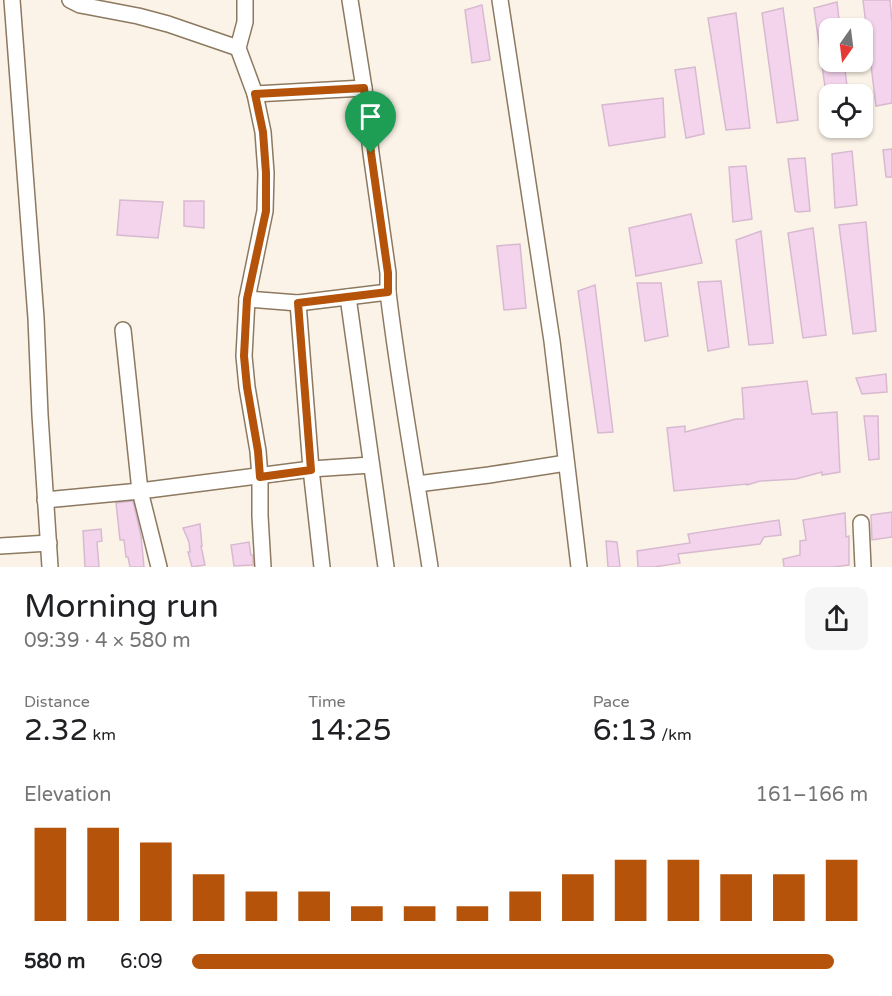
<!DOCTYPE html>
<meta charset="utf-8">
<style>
body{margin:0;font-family:"Varela Round",sans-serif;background:#f6f6f6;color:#202124;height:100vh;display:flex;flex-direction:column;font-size:22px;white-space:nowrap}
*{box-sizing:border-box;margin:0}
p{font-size:20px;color:#757577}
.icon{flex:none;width:33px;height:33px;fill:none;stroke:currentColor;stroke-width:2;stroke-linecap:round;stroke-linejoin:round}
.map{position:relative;height:567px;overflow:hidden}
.sheet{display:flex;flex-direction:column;background:#fff;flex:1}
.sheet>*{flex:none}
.needle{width:39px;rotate:194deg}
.tools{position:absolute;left:819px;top:18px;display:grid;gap:12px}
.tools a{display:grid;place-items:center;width:54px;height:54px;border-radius:12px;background:#fff;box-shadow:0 2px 4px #0004;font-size:30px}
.pin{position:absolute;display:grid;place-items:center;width:51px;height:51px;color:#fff;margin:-62px -26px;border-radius:50% 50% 50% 0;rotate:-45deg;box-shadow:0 0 6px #0007}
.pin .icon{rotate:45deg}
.round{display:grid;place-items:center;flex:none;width:63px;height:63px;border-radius:12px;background:#f6f6f6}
.summary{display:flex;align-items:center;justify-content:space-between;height:102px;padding:0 24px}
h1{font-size:33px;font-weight:600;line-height:45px}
.metrics{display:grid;grid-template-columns:repeat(3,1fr);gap:9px;height:102px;padding:6px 24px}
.metrics div{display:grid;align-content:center}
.metrics b{font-size:30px;font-weight:600}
.metrics small{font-size:16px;font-weight:400}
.metrics p{font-size:16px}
.chart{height:168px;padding:12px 24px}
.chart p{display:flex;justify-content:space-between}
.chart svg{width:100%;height:108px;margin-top:6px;stroke:#b45309;stroke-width:6}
ul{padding:0 24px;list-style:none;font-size:20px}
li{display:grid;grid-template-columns:96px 72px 1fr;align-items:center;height:45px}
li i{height:15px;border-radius:8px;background:#b45309}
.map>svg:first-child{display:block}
.building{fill:#f4d3ed;stroke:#d7bad0;stroke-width:1.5}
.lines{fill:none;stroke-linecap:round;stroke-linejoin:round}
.minor-casing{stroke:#8c7960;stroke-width:18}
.minor{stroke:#fff;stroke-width:15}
.route-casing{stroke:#fff;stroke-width:12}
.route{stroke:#b45309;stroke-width:8}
</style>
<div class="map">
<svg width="892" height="567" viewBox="0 0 892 567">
<rect width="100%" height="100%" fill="#fcf3e8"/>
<g class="building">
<path d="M863,0h27l2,23v80l-16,3z"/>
<path d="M837,2l3,26h-10v34h14l4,32h-22l-12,-86z"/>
<path d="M482,5l8,55 -18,3 -7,-53z"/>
<path d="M783,8l15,112 -21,3 -15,-110z"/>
<path d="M736,13l14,115 -24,2 -18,-112z"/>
<path d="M695,67l9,67 -18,4 -11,-68z"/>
<path d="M663,98l2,39 -56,9 -7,-41z"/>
<path d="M892,149v28h-6l-3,-27z"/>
<path d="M852,151l5,54 -22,3 -3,-54z"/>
<path d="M805,158l5,53 -12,1 -3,-1 -7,-52z"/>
<path d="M746,166l6,53 -19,3 -4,-55z"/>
<path d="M120,200l43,2 -5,36 -41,-3z"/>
<path d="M184,201h20v27l-20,-2z"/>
<path d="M691,214l11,49 -66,13 -7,-48z"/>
<path d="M866,222l10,109 -23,3 -14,-109z"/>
<path d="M813,228l13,107 -23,3 -15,-105z"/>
<path d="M761,231l12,112 -24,2 -13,-105z"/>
<path d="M520,244l6,64 -22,2 -7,-64z"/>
<path d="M721,281l8,66 -21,4 -10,-69z"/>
<path d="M637,283h24l7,53 -23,5z"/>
<path d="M595,285l18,147 -15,1 -20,-142z"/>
<path d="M886,374l1,18 -25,2 -6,-16z"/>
<path d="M807,381l5,33 25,-2 3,60 -18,3v-3l-26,7 -36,2 -13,4v-1l-73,7 -7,-63 18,-2v6l51,-13h8l-2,-31z"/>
<path d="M864,416h14l1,43 -10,1z"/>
<path d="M133,501l8,35 3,31h-14l-2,-10h-2l-2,-17h-4l-4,-37z"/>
<path d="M892,512v25l-20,3 -1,-25z"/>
<path d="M845,513l1,24 3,-1v29l-16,2h-49l-1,-8 17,-4v-14l6,-1 -3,-20z"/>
<path d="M779,520l2,15 -17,2 -4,7 -82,10 2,9 -26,4h-16l-1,-16 53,-8 -2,-9z"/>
<path d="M200,524l2,22h-1l4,19 -13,2 -4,-15h2l-1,-10 -6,-14z"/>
<path d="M101,529l1,12 -5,1 2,25h-14l-2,-36z"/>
<path d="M606,541l11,1 3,25h-12z"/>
<path d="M249,542l2,13h2v10l-19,1 -3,-21z"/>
</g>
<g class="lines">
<defs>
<g id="minor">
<path d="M12,0l24,318 4,97 10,152"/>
<path d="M70,0l10,5 58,11 30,8 70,24"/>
<path d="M245,0v22l-7,26 17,46 8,38 3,41 -1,38 -18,88 -3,57 3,31 11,64 2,26v39l3,51"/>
<path d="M350,0l14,88"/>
<path d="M500,0l52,341 27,226"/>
<path d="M388,292c11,92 28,183 42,275"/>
<path d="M348,297l38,270"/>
<path d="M247,299l51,4 90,-11v-19l-17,-120 -7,-65 -109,6"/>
<path d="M298,303l13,166 11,98"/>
<path d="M123,330l17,161 19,76"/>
<path d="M417,484l72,-9 77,-12"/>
<path d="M45,500l95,-9 171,-22 60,-4"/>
<path d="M861,523l2,44"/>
<path d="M0,546l49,-3"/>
</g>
</defs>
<use href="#minor" class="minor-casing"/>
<use href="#minor" class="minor"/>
</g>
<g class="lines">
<defs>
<path id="route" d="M364,88l7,65 17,120v19l-90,11 13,167 -51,7 -2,-26 -11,-64 -3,-31 3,-57 19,-88v-38l-3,-41 -8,-38z"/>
</defs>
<use href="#route" class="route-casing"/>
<use href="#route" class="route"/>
</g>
</svg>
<div class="tools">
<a><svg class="needle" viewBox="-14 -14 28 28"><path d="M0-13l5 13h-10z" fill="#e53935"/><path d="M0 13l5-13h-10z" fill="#757577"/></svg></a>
<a><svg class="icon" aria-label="locate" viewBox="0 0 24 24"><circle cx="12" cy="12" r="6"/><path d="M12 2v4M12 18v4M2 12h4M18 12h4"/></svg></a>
</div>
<div class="pin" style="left:371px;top:153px;background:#1e9e55"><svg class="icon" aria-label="arrive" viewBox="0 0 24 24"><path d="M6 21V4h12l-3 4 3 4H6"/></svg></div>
</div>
<section class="sheet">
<div class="summary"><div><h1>Morning run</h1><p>09:39 · 4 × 580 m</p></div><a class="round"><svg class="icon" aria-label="share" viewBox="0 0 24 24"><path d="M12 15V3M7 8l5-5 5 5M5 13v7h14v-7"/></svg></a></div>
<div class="metrics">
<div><p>Distance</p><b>2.32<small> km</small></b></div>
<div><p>Time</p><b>14:25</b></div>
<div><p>Pace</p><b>6:13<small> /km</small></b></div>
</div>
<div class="chart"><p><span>Elevation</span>161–166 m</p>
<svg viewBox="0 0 160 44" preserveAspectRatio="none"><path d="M5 44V6M15 44V6M25 44V12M35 44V25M45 44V32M55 44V32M65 44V38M75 44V38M85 44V38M95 44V32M105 44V25M115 44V19M125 44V19M135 44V25M145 44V25M155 44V19"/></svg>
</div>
<ul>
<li><b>580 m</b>6:09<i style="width:95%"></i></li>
</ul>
</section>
